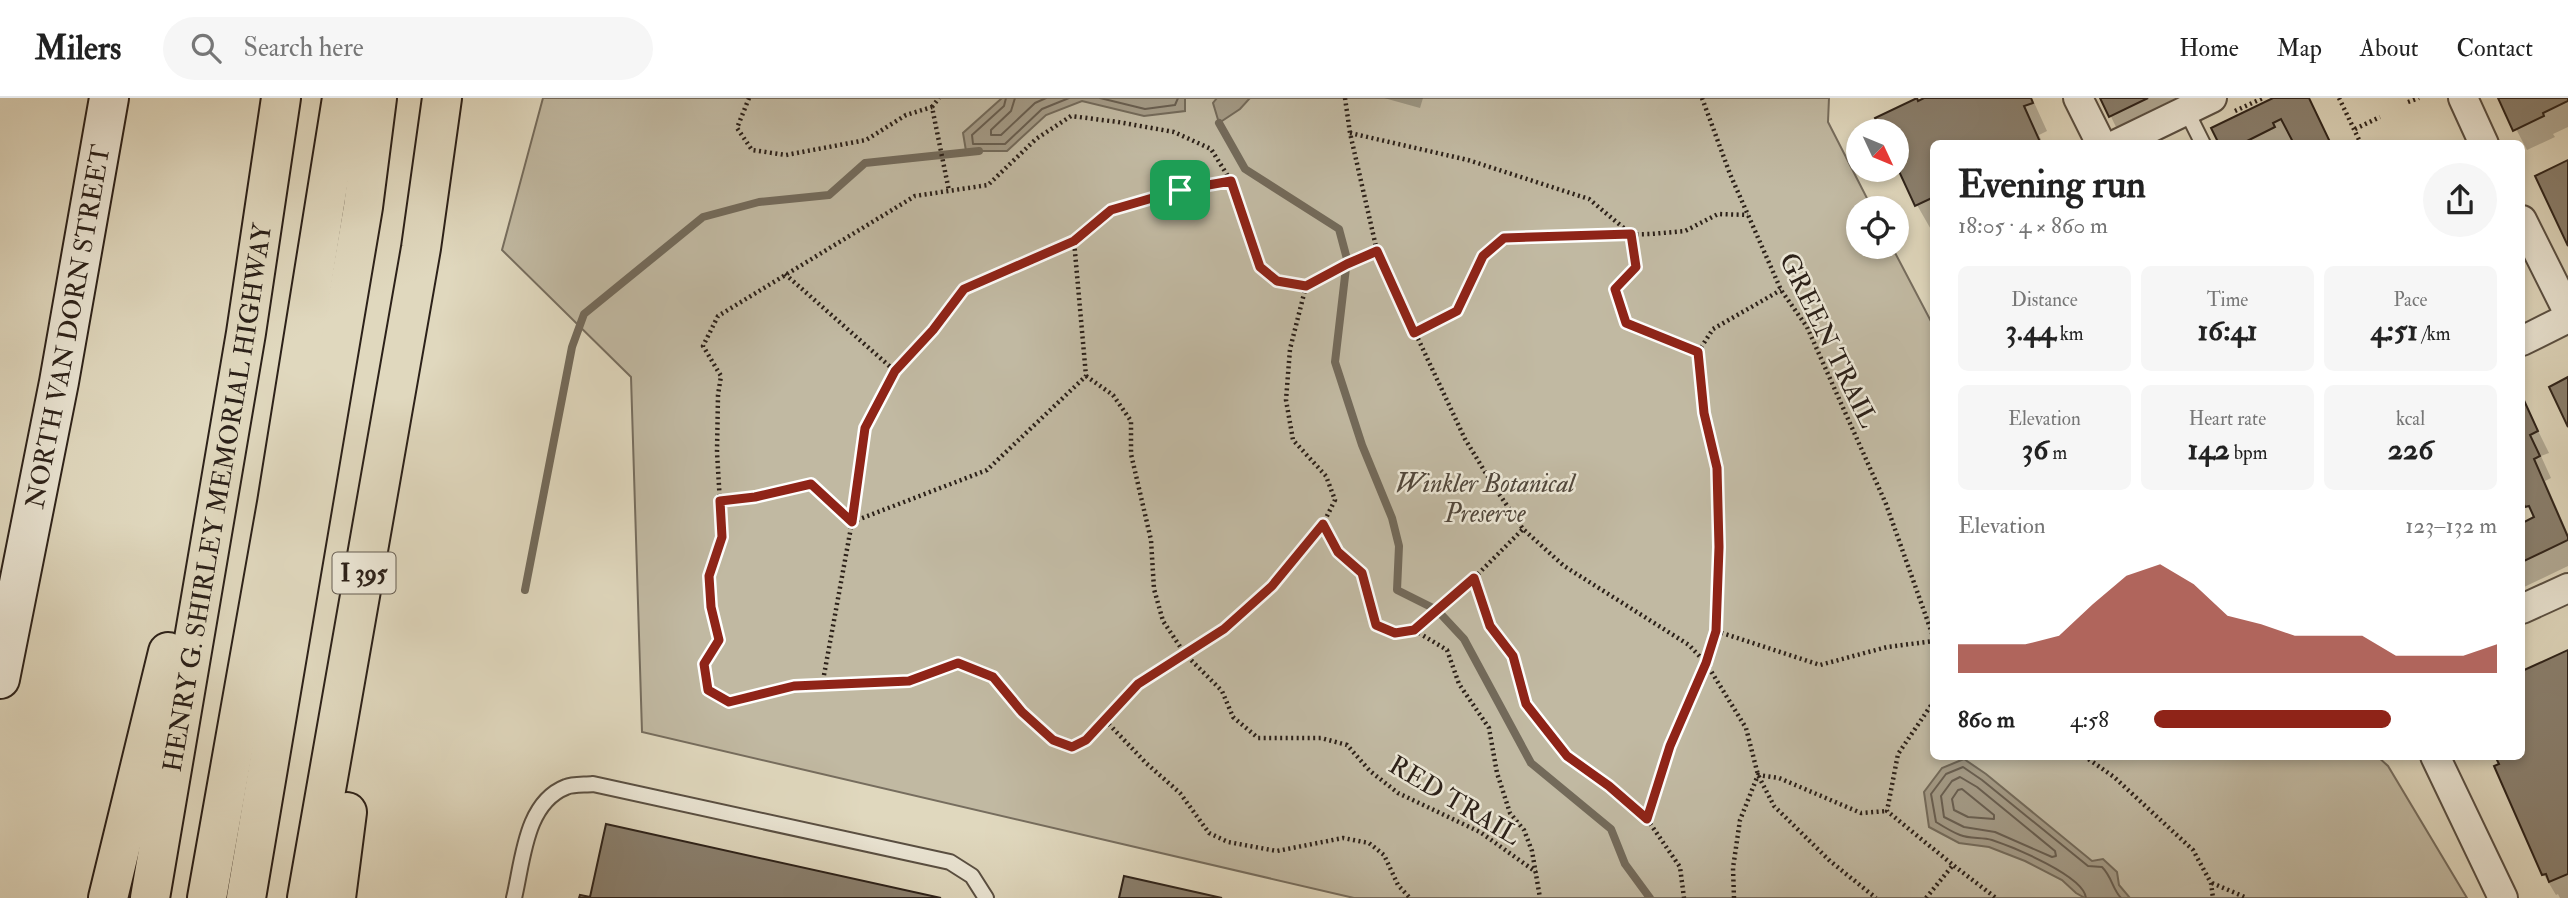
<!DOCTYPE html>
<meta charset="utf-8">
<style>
body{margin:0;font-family:"IM FELL Double Pica",serif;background:#f6f6f6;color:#222;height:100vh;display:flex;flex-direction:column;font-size:26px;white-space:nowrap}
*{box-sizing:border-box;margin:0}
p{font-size:23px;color:#767676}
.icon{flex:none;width:38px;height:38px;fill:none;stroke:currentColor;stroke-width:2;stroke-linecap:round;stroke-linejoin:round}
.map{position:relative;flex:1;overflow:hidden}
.drawer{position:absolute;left:1930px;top:42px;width:595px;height:620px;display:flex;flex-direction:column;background:#fff;border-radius:10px;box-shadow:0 4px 10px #0003}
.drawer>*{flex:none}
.needle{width:46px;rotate:134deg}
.fabs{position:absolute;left:1846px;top:21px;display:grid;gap:14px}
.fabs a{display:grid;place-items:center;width:63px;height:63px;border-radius:50%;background:#fff;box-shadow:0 4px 10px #0003;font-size:35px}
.pin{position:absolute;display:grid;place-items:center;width:60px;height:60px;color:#fff;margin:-30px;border-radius:14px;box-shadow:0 4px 10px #0006}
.round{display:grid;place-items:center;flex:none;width:74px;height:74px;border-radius:37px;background:#f6f6f6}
.overview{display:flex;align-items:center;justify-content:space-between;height:119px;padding:0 28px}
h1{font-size:38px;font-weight:700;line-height:52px}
.stats{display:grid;grid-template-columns:repeat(3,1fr);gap:10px;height:119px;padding:7px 28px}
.stats div{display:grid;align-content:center;border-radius:10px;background:#f6f6f6;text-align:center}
.stats b{font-size:30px;font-weight:700}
.stats small{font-size:19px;font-weight:400}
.stats p{font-size:19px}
.chart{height:196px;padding:14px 28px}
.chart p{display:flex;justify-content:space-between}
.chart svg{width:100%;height:126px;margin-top:7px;fill:#8f2418;opacity:.7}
ul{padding:0 28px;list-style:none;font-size:23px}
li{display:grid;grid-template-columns:112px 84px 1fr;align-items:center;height:52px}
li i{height:18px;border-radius:9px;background:#8f2418}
header{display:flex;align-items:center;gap:42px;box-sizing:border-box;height:98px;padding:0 35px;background:#fff;border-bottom:2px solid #e0e0e0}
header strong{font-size:33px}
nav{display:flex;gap:38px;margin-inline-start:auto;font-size:24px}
.search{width:490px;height:63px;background:#f6f6f6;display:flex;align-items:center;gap:18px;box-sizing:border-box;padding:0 24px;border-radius:38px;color:#767676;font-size:26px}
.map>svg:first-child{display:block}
.green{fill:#c1b9a2;stroke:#766d5e;stroke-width:2}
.water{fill:#a39a86;stroke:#736a5a;stroke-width:2}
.shadow{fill:#0003}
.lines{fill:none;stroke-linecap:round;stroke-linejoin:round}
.shore{stroke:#685e50;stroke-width:2}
.stream{stroke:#736a5a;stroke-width:8}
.building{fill:#8a806f;stroke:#2c2119;stroke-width:2}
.service-casing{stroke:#594f42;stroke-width:18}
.minor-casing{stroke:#594f42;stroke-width:32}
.secondary-casing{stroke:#2c2119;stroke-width:42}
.motorway-casing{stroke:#2c2119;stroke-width:42}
.path{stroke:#2c2119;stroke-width:4.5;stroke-dasharray:2 3.5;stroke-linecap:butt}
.service{stroke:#ebe6d5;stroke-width:14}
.minor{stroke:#ebe6d5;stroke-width:28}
.secondary{stroke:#ebe6d5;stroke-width:38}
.motorway{stroke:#e0d8be;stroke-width:38}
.route-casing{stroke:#fff;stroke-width:14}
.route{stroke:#8f2418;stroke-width:9}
.labels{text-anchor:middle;stroke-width:5;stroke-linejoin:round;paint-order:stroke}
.shield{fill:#ebe6d5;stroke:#655c51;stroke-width:2}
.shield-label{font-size:24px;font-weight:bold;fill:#2c2119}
.street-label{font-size:26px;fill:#2c2119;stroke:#ebe6d5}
.park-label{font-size:26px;font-style:italic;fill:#51473b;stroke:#ebe6d5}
</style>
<header>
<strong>Milers</strong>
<div class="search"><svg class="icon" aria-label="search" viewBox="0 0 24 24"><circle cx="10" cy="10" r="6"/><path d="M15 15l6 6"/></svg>Search here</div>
<nav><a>Home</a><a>Map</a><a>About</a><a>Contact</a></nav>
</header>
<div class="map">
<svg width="2568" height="800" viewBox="0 0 2568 800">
<rect width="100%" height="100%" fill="#e0d8be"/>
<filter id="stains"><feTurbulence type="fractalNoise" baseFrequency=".00286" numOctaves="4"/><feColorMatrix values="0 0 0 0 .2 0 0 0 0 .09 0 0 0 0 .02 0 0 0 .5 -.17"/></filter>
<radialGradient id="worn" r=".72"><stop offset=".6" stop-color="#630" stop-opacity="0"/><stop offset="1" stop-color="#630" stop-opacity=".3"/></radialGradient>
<path class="green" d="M543,0h1286l-1,24 44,86h-14v39h34l42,80v429h443l11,10 79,132h-1113l-712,-166 -11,-355 -129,-127z"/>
<g class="water">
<path d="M1002,0h183v13l-41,5 -62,-15 -36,14 -39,36h-41l-3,-18z"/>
<path d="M1217,0h33l-10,11 -21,14 -6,-20z"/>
<path d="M1964,661l22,15 106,87 11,-2 14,13 2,13 11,13h-45l-9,-5 -14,-13 -37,-19 -36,-14 -30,-4 -30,-16 -5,-35 18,-24z"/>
</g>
<g class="shadow">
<path d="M1384,0h39l-3,10z"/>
<path d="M1928,0h104l15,33 -8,4 4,9h-109l-1,89 -16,-28 -20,-42v-32h-14l-6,-12z"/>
<path d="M2102,0h74l-60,29z"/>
<path d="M2277,0h32l22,46h-36l-2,-5 -8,5h-64z"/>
<path d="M2500,0h68v29l-15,7 2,3 -28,13z"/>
<path d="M2522,300l27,55 -8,3 10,22 -6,3 23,53v32l-46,22v-63l12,-6 -12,-24z"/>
<path d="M2568,554v246h-8l-2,-4 -2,1 -12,-20 -47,-108 4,-2 -4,-9h25v-84z"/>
</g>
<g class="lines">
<g class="shore">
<path d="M1006,0l-2,8 -32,29 1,9h32l37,-35 27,-11"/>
<path d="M1015,0l-4,13 -20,19v5h10l34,-32 11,-5"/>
<path d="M1100,0l45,11 30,-4 3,-7"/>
<path d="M1960,679l17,10 78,64 1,5 -4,1 -57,-25 -31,-5 -20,-10 -3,-21 11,-15z"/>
<path d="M1958,692l4,-1 32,26v4l-26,-2 -14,-7 -2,-11z"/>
<path d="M2086,800c-2,-22 -73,-51 -94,-58 -10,-3 -22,-1 -32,-5 -8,-3 -16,-8 -24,-13l-5,-28 15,-20 17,-7 19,13 106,86 14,1c10,10 10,21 19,31"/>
</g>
<g class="stream">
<path d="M1219,25l26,46 94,60 8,30 -12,103 27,83 30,73 7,28 -2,44 40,20 27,29 67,124 80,66 14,35 25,34"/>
<path d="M525,492l47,-243 12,-33 119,-97 56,-15 70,-7 36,-32 114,-12"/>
</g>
</g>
<g class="building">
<path d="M1917,0l1,3 6,-3h107l2,5 -9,3 17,38h-107v53l-19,9 -18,-39v-36h-16l-6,-13z"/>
<path d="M2100,0h48l-39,19z"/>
<path d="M2273,0h36l22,46h-40l2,-2 -12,-23 -8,4 2,4 -30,15 1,2h-27l-8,-16z"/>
<path d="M2498,0h70v3l-25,12 1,3 -31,15z"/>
<path d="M2568,62v86l-33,-70z"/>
<path d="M2568,279v50l-19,-40z"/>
<path d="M2522,298l16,35 -8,4 10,21 -6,3 34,78v3l-46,22v-39l12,-6 -5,-11 -4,1 -3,-8z"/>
<path d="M2568,552v224l-19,8 -3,-8 -4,1 -48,-109 5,-2 -4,-8h27v-85z"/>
<path d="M606,726l335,74h-362l1,-3 10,2z"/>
<path d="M1124,778l98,22h-103z"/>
</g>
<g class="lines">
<defs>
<g id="service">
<path d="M2186,12l17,34"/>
<path d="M514,800c9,-37 11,-95 52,-111 7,-3 19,-2 27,-3l357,78 22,14 14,22"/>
</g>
<g id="minor">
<path d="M2078,0l23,46"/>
<path d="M2463,0l21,46"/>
<path d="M2117,46l95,-46"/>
<path d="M2522,122l46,92"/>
<path d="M2522,243l46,-23"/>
<path d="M2522,511l46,-21"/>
<path d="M2435,658l68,142"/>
</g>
<g id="secondary">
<path id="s1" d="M0,581l59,-297 50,-284"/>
</g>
<g id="motorway">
<path d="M108,800l60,-246"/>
<path id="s2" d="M150,800l96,-565 35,-235"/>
<path d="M207,800l70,-395 65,-405"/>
<path d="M246,800l117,-691 14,-109"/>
<path d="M307,800l114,-650 21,-150"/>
<path d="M336,800l11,-86"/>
</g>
</defs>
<use href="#service" class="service-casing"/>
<use href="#minor" class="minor-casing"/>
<use href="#secondary" class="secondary-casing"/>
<use href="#motorway" class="motorway-casing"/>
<g class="path">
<path d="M749,0l-12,30 15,22 34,5 80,-15 40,-25 26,-8 17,84"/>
<path d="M1345,0l5,35 27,118 88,188 28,46 30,44 41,37 125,79 17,18 40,65 12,47 16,31 56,55 46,37"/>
<path d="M1702,0l28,76 51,116 26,37 79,177 48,135"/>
<path d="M2339,0l22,46"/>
<path d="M2408,4l11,-4"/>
<path d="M932,9l7,-9"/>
<path d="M2235,13l28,-13"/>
<path d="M2355,31l25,-12"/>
<path d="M1350,35l118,27 121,39 42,35 5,33 -21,22 11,34 72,29 6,61 14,55 1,79 -3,84 -10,32 -36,83 -23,73 -38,-33 -42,-30 -41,-52 -13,-48 -22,-29 -17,-49 -60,52"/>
<path d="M2407,44l1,2"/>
<path d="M785,176l110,97"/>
<path d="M1306,188l-29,-6 -17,-13 -29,-86 -20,-32 -37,-17 -56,-10 -47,-6 -35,23 -48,46 -73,11 -197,120 -15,30 18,30 -3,19 -1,57 5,85 -13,39 2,31 8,33 -15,24 4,26 21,12 65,-16 115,-5 49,-18 35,14 29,35 31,28 19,7 14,-7 51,-56 48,-30 37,37 11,26 25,21h63l26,7 23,26 28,22 82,39 56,40"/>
<path d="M1306,188l-16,63 -4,51 7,40 33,36 9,24 -12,24 15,28 24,21 14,52 19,8 19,-3"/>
<path d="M1306,188l71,-35"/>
<path d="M1414,235l43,-22 26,-56 21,-17 147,-4 34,-3 33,-17 30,1"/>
<path d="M1698,254l15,-23 68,-39"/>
<path d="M1086,278l27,19 18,26v33l20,86 3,49 9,32 22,33 39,-25 48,-43 51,-62"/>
<path d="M720,403l35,-4 56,-13 41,38 135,-52 99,-94 -12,-135"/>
<path d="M1474,480l49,-49"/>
<path d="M1414,532l33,20 12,34 30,44 8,45 13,40 14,17 8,21 8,47"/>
<path d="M1716,533l104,34 67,-18 47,-6"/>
<path d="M822,588l30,-164 13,-94 30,-57 38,-42 31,-40 110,-48 37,-31 69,-20 51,-9"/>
<path d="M1934,603l-36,53 -11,57 66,54"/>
<path d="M1105,622l41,43 34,30 29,40 19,9 49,9 66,-13 26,5 15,12 14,30 12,13"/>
<path d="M2084,658l30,21 79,73 18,33 2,15"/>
<path d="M1647,721l33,48 4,31"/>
<path d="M2212,785l35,15"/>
<path d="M1734,800l-1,-30 7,-48 18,-45 21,3 82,35 26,-2"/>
<path d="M1926,800l27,-33 43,33"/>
</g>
<use href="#service" class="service"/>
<use href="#minor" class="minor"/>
<use href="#secondary" class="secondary"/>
<use href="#motorway" class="motorway"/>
</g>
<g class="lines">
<defs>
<path id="route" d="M1231,83l29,86 17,14 29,5 41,-22 30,-13 37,82 43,-22 26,-55 21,-18 127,-4 5,33 -21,22 11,34 72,29 6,61 13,55 2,79 -3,84 -10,32 -36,83 -23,73 -38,-33 -42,-30 -41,-52 -13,-48 -23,-30 -16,-48 -60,52 -19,3 -19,-8 -14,-52 -24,-21 -15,-28 -51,62 -48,43 -86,55 -52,56 -14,7 -19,-7 -31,-28 -29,-35 -35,-14 -49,18 -115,5 -65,16 -21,-12 -4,-26 15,-24 -8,-33 -2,-31 13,-39 -2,-36 35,-4 56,-13 41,38 13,-94 30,-57 38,-41 31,-41 110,-48 37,-31 69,-20z"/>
</defs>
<use href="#route" class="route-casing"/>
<use href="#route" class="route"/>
</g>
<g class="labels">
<rect class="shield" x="332.5" y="454.5" width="63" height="41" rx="5"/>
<g class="shield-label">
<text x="364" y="483">I 395</text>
</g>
<g class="street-label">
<text dy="9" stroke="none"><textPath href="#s1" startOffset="359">NORTH VAN DORN STREET</textPath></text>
<text transform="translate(1829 242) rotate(64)" y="9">GREEN TRAIL</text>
<text dy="9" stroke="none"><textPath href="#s2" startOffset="406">HENRY G. SHIRLEY MEMORIAL HIGHWAY</textPath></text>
<text transform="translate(1455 702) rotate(31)" y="9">RED TRAIL</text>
</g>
<g class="park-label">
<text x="1485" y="394">Winkler Botanical<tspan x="1485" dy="30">Preserve</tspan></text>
</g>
</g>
<rect width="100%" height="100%" filter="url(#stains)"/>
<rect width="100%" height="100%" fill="url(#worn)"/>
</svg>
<div class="fabs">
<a><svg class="needle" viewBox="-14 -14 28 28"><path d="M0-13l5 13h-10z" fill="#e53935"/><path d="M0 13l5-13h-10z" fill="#767676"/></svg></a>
<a><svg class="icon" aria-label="locate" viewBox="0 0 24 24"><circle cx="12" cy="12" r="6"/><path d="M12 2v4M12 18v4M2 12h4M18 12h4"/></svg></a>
</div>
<div class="pin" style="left:1180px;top:92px;background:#1e9e55"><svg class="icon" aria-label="arrive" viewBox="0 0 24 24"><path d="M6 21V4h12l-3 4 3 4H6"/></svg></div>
<section class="drawer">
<div class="overview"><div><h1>Evening run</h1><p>18:05 · 4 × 860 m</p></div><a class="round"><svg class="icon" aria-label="share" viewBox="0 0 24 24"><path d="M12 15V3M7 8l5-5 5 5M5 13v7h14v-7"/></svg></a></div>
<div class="stats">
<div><p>Distance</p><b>3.44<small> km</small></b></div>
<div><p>Time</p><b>16:41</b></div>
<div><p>Pace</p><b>4:51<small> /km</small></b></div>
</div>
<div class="stats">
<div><p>Elevation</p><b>36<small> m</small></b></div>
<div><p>Heart rate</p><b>142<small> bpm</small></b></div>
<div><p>kcal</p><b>226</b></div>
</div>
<div class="chart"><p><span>Elevation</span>123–132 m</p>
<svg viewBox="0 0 160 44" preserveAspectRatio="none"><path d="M0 44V34L10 34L20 34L30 31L40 20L50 10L60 6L70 13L80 24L90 27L100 31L110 31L120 31L130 38L140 38L150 38L160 34V44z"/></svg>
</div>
<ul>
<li><b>860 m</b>4:58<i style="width:69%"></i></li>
</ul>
</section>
</div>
